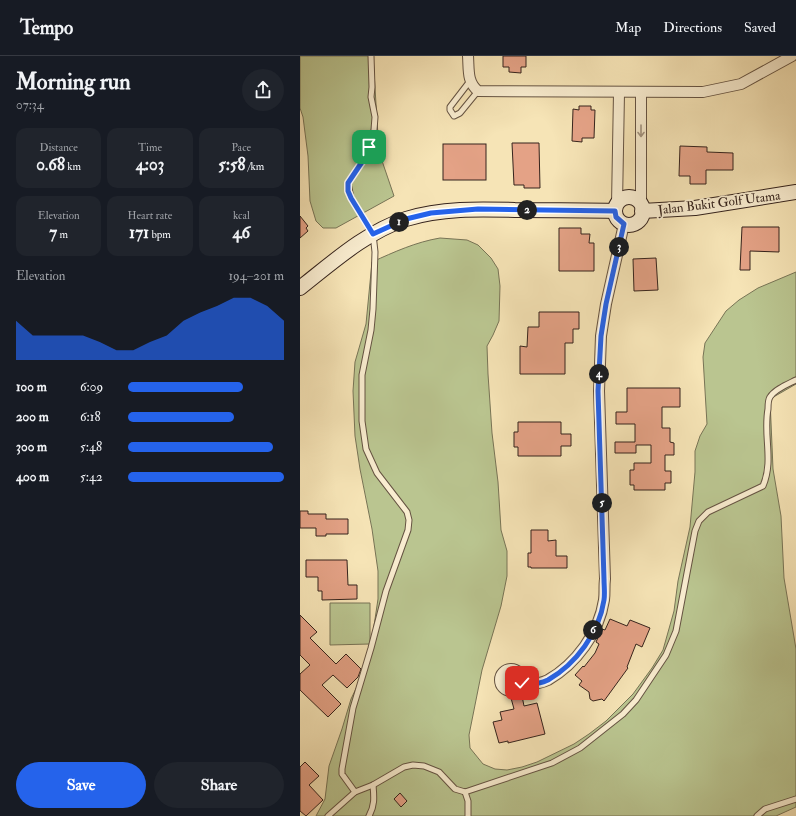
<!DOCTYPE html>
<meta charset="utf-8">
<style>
body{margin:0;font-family:"IM FELL Double Pica",serif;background:#20242c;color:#f1f3f6;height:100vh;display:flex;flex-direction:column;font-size:15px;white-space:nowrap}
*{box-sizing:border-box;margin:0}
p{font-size:13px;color:#9ea1a6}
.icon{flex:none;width:22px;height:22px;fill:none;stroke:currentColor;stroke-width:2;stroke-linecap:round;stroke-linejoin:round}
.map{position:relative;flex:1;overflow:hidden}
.panel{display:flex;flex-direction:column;background:#171b24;width:300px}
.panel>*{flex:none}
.pin{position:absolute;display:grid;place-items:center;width:34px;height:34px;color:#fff;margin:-17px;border-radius:8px;box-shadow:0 2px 6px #0006}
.km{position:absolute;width:20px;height:20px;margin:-10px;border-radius:50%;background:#222;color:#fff;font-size:11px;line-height:20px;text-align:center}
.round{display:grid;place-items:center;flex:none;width:42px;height:42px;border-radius:21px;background:#20242c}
.head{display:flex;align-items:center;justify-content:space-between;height:68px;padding:0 16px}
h1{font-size:22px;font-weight:800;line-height:30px}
.metrics{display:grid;grid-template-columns:repeat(3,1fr);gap:6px;height:68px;padding:4px 16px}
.metrics div{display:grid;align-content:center;border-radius:10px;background:#20242c;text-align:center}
.metrics b{font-size:17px;font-weight:800}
.metrics small{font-size:11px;font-weight:400}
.metrics p{font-size:11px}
.chart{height:112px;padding:8px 16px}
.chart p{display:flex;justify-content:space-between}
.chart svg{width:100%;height:72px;margin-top:4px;fill:#2563eb;opacity:.7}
.action{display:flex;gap:8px;margin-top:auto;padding:8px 16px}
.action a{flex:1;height:46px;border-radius:24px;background:#2563eb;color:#fff;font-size:16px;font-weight:800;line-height:46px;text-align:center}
.action a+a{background:#20242c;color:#f1f3f6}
ul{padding:0 16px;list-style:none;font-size:13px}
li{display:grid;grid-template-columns:64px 48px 1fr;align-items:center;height:30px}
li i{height:10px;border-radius:5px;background:#2563eb}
header{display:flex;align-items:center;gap:24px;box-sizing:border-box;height:56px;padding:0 20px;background:#171b24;border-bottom:1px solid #363941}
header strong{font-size:19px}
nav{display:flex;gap:22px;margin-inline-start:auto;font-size:14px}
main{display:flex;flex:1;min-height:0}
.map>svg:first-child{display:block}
.green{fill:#bac590;stroke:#787456}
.building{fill:#e4a286;stroke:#35231c}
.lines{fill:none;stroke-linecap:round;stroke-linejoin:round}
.lane-casing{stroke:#655342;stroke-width:7}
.street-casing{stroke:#655342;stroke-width:12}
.secondary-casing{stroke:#35231c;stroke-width:16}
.lane{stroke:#f9edd0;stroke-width:5}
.street{stroke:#f9edd0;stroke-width:10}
.secondary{stroke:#f9edd0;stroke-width:14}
.oneway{stroke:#a1927f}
.route-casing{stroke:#fff;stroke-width:8}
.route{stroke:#2563eb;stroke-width:5}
.labels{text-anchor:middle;stroke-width:3.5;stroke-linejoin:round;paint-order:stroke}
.street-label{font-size:13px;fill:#35231c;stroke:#f9edd0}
</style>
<header>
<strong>Tempo</strong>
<nav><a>Map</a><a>Directions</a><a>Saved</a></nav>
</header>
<main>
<section class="panel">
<div class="head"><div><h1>Morning run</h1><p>07:34</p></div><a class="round"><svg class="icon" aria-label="share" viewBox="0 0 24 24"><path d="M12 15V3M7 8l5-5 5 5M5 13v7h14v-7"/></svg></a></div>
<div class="metrics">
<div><p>Distance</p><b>0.68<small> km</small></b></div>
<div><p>Time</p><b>4:03</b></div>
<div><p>Pace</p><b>5:58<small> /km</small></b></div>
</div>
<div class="metrics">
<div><p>Elevation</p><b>7<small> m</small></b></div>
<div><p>Heart rate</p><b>171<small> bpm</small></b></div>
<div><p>kcal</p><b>46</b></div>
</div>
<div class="chart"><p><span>Elevation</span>194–201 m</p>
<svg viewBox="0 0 160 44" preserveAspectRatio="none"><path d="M0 44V20L10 29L20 29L30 29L40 29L50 33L60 38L70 38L80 33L90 29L100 20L110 15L120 11L130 6L140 6L150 11L160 20V44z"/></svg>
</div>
<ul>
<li><b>100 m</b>6:09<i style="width:74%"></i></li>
<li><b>200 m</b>6:18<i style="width:68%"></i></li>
<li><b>300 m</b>5:48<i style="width:93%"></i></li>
<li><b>400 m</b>5:42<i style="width:100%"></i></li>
</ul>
<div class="action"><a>Save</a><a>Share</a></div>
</section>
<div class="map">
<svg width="496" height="760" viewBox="0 0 496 760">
<rect width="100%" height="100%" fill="#f6e4b6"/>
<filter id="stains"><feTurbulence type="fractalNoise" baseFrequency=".005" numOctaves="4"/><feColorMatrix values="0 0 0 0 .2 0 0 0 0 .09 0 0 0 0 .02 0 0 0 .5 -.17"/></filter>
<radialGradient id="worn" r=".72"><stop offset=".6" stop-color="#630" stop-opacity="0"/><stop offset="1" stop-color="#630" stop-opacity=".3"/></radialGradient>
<g class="green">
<path d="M0,0h73l6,96 15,44 -58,32h-13l-7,-7 -6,-20 -2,-45 -5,-39 -3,-9z"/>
<path d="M140,182l27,2 11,5 13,13 7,11 2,17 -1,35 -6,14 -6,11 1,28 4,59 6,49 3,48 6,21v25l-6,30 -19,64 -13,65 1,13 13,16 12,5 12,1 15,-3 15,-5 37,-18 15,-10 17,-13 27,-27 19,-26 11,-18 11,-39 4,-30 12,-54 5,-55v-21l5,-15 7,-12 -4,-67 2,-14 21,-32 13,-11 19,-12 38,-16v112l-26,15 3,70 8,47 3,62 12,71v158l-20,9h-460l9,-17 4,-33 13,-37 9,-30 13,-27 7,-26 7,-47v-28l-6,-42 -12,-60 -5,-33 -2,-45 2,-29 11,-38 6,-62c22,-10 44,-20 68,-24z"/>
<path d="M30,547h40v41l-40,1z"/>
</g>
<g class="building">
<path d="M203,0h23v11h-5v6l-12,-1v-5h-6z"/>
<path d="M279,50h12v4h4l-1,28h-12v4l-10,-1 1,-32 6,1z"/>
<path d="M212,87h27l1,45h-16v-3h-10z"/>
<rect x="143" y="88" width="43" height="36"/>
<path d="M380,90l27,1v5l26,1v17h-27v14h-16v-8h-11z"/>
<path d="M0,160l8,10 -2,2 2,3 -8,7z"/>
<path d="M442,171h37v25l-29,-1v19h-10z"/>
<path d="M259,172h22v6h9l-1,9h5v28h-35z"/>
<path d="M356,202l2,32 -24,1 -1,-32z"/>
<path d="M239,256h40v17h-6v14h-8v31h-45v-28l7,1 1,-20h11z"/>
<path d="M327,332h53v19h-18v21h8v14l4,1v12h-9v16h6v12h-6v7h-31v-5h-4v-15h4v-7h17v-18h-15v8h-21v-11h20v-18h-19v-12h11z"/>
<path d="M218,366h43v12h10v12h-10v10h-43v-9h-4v-15h4z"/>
<path d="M0,455h8v3h18v5h22v15h-22v2h-10v-8h-16z"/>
<path d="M231,474h17v11l8,-1v16h11v12h-36v-1h-3v-14h3z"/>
<path d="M6,504h41l1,25h9v14l-35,1v-9h-4v-14h-12z"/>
<path d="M0,559l17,17 -7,6 26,26 10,-10 15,15 -3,8 -11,11 -14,-13 -11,10 19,19 -13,13 -28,-27v-16l10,-9 -10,-10z"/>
<path d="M310,563l17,7 3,-6 20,8 -8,19 -6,-3 -9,23 1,1 -24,33 -2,-2 -9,2 -3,-2 -1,-7 -10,-7 3,-4 -7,-6 8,-9 1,1 11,-14 4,-9 -3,-2 6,-13 3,1z"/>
<path d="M222,640l2,10 13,-3 8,31 -37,9v-2l-9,2 -6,-21 9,-2 -2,-8 14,-3 -3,-11z"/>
<path d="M5,706l14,14 -10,9 14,15 -17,16 -6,-5v-44z"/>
<path d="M100,737l7,8 -6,6 -7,-8z"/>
</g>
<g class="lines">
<defs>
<g id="lane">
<path d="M170,25l-20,26v3l4,6 6,-3 18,-22"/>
<path d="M55,736l-13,-18v-5l11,-61 18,-60 15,-57 22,-61 1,-10 -2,-8 -30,-39 -11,-24 -4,-28v-46l9,-45 2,-21 2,-57 -2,-18 -22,-36 -3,-15 14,-21 12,-32 1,-13 -4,-20 1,-10 -1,-31"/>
<path d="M165,736l3,9v15"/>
<path d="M28,760l27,-24 18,-7 31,-18 9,-2 11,1 15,6 16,17 10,3 87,-29 28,-15 43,-34 13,-14 30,-45 10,-24 19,-100 4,-10 9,-9 55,-26c11,-26 0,-50 5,-77 0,-3 0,-9 2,-12 5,-8 18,-13 26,-17"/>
<path d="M69,760c6,-11 5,-19 4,-31"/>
<path d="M457,760l8,-7 31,-10"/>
</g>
<g id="street">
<path d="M168,0c1,14 -1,26 10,35l225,1 38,-8 51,-28"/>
<path d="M317,148l2,-111"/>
<path d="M341,148v-112"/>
<circle cx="211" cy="624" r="11"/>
<path d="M221,630c9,-1 19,-2 27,-6 28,-16 51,-47 56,-80 1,-7 0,-14 1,-21l-6,-188 2,-55 5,-32 18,-80"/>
</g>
<g id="secondary">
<circle cx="329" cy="155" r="14"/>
<path d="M342,155l53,-3 101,-16"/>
<path d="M0,232c33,-26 66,-56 106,-69 35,-11 73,-10 109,-9 33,0 66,0 100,1"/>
</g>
</defs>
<use href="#lane" class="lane-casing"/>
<use href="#street" class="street-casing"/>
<use href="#secondary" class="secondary-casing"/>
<use href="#lane" class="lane"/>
<use href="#street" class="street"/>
<use href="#secondary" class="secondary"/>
</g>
<defs><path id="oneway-shaft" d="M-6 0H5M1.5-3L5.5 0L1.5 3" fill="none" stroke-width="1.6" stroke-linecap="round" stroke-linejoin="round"/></defs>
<use class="oneway" href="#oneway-shaft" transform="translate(341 75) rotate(90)"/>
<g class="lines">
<defs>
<path id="route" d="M69,91l-7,15 -14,21v8l3,7 22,36 33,-15 25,-6 47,-4 137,2 1,6 8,7 -18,80 -5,32 -3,55 6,188c0,7 1,14 0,21 -5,33 -28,64 -56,80 -8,4 -18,5 -27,6l1,-3"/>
</defs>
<use href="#route" class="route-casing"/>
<use href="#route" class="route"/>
</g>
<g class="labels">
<g class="street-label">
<text transform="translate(419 146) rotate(-7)" y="5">Jalan Bukit Golf Utama</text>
</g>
</g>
<rect width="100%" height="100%" filter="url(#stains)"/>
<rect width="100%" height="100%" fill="url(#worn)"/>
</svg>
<div class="pin" style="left:69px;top:91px;background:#1e9e55"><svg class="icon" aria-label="arrive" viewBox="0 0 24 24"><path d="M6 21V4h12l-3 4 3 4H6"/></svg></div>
<div class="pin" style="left:222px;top:627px;background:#d93025"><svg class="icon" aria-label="check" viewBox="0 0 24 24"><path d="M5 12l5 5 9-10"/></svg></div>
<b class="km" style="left:99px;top:166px">1</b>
<b class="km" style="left:227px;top:154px">2</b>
<b class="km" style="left:319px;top:191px">3</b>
<b class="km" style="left:299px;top:318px">4</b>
<b class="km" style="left:302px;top:447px">5</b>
<b class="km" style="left:293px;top:574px">6</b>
</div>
</main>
